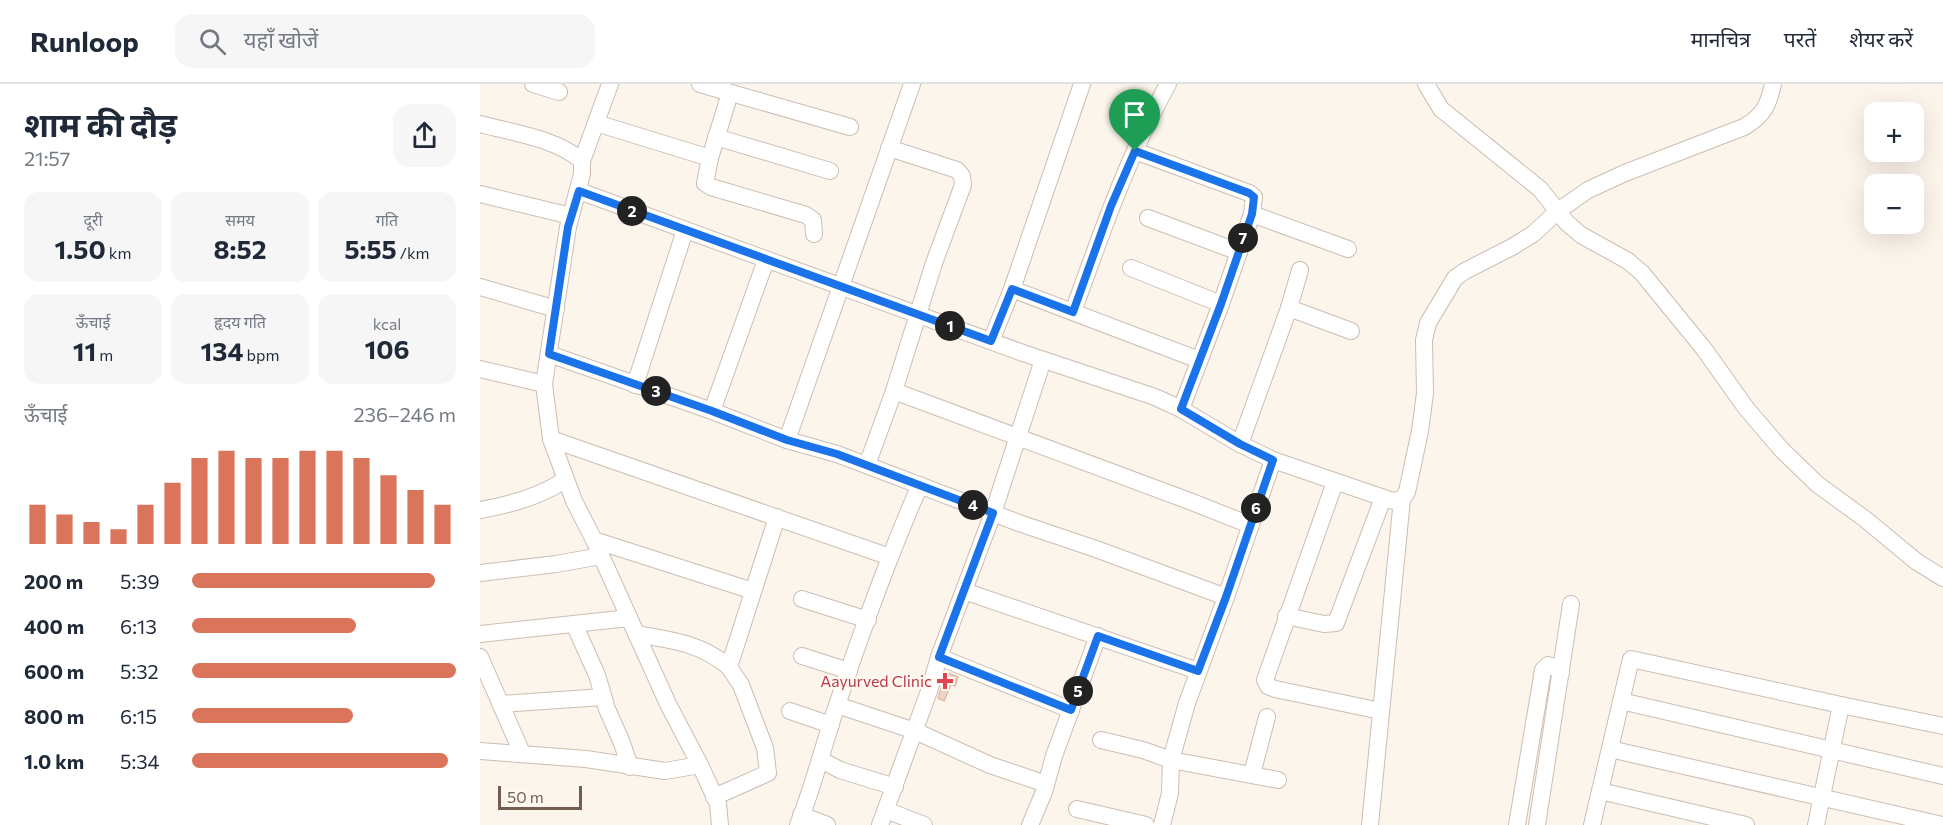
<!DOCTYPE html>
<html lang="hi">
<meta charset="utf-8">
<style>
body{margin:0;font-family:Commissioner,"Noto Sans Devanagari",sans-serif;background:#f6f6f7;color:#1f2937;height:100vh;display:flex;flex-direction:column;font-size:22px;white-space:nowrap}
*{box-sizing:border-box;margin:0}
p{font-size:20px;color:#747a83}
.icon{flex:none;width:33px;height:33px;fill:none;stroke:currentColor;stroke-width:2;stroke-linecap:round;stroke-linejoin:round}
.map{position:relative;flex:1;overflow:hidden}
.drawer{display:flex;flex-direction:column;background:#fff;width:480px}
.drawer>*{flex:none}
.tools{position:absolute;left:1384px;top:18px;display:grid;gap:12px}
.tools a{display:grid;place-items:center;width:60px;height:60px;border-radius:12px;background:#fff;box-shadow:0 6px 24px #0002;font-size:30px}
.scale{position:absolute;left:18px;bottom:15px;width:84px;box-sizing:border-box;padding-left:6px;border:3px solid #755c50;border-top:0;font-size:16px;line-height:21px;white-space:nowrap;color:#755c50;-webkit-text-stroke:4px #fef9f2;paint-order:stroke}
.pin{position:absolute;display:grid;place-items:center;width:51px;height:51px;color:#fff;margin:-62px -26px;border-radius:50% 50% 50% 0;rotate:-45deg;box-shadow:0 0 6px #0007}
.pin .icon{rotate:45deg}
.km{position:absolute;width:30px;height:30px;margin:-15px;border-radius:50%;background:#222;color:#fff;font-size:16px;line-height:30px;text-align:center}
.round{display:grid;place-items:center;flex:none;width:63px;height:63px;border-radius:18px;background:#f6f6f7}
.overview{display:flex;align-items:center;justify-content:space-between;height:102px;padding:0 24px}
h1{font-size:33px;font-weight:700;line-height:45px}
.stats{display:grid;grid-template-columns:repeat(3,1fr);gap:9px;height:102px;padding:6px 24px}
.stats div{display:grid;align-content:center;border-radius:15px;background:#f6f6f7;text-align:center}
.stats b{font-size:26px;font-weight:700}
.stats small{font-size:16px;font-weight:400}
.stats p{font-size:16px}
.chart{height:168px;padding:12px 24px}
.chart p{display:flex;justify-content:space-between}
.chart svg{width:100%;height:108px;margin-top:6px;stroke:#da755c;stroke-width:6}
ul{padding:0 24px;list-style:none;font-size:20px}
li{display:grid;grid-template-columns:96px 72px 1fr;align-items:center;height:45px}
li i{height:15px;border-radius:8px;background:#da755c}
header{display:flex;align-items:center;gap:36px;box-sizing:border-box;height:84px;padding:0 30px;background:#fff;border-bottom:2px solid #e0e1e3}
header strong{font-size:28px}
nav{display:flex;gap:33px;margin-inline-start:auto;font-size:21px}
.search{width:420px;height:54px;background:#f6f6f7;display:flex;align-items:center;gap:15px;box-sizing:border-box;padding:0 21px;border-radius:18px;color:#747a83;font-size:22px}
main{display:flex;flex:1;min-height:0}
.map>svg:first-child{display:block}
.building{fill:#eed5c5;stroke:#e0bba7;stroke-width:1.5}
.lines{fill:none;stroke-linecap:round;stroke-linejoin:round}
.minor-casing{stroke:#cdbdb2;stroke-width:18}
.minor{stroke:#fff;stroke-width:16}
.route-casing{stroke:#fff;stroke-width:12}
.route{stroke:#1a73e8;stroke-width:8}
.health-dot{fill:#e0444e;stroke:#fef9f2;stroke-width:2}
.labels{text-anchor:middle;stroke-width:4.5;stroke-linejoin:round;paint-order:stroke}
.health-label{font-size:16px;fill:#be3a42;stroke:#fef9f2;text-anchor:end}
</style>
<header>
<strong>Runloop</strong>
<div class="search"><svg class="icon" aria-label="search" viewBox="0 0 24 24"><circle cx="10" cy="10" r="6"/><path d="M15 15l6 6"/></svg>यहाँ खोजें</div>
<nav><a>मानचित्र</a><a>परतें</a><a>शेयर करें</a></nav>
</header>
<main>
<section class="drawer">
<div class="overview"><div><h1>शाम की दौड़</h1><p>21:57</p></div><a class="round"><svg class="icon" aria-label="share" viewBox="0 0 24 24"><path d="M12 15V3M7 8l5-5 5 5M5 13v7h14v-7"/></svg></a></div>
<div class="stats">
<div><p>दूरी</p><b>1.50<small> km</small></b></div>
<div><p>समय</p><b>8:52</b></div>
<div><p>गति</p><b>5:55<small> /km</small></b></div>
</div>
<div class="stats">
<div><p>ऊँचाई</p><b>11<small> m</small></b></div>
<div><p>हृदय गति</p><b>134<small> bpm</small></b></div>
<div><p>kcal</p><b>106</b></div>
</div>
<div class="chart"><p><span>ऊँचाई</span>236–246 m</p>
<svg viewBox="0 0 160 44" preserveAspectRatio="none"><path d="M5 44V28M15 44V32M25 44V35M35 44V38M45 44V28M55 44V19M65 44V9M75 44V6M85 44V9M95 44V9M105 44V6M115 44V6M125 44V9M135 44V16M145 44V22M155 44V28"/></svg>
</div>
<ul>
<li><b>200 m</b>5:39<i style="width:92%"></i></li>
<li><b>400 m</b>6:13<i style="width:62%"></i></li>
<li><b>600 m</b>5:32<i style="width:100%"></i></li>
<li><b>800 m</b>6:15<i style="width:61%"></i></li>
<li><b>1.0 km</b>5:34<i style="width:97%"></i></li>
</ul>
</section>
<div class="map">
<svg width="1463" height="741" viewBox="0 0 1463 741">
<rect width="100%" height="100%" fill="#fbf5eb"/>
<path class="building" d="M466,588l12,5 -3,9 -4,-2 -7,17 -6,-3z"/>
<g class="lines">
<defs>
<g id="minor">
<path d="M53,0l26,8"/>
<path d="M220,0l150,43"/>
<path d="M946,0l15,25 99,80 27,34 14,12 47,26 14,12 62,76 42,59 35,41 36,35 48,35 52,43 26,16"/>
<path d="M250,9l-20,65 -5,25 6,4 95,28 7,5 1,14"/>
<path d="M116,39l114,35"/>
<path d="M0,40c34,9 75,14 102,37v13l-14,53 -24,157 7,55 23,62 20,39 74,164 32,61 18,39 2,21"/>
<path d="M236,53l114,34"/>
<path d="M655,67l114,42 5,4 -2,17 -31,90 -40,105"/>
<path d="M102,77l28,-77"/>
<path d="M99,107l444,162 132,44 26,12 59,35 33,16 120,41 9,-2 5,-7 13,-61 5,-38 -1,-53 4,-17 27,-45 10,-7 47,-24 21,-13 25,-23 30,-21 37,-17 119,-46c20,-12 24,-21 29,-43"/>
<path d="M0,110l91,22"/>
<path d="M772,130l96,35"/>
<path d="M668,134l91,34"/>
<path d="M651,184l90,36"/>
<path d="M0,203l76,22"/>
<path d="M532,205l70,-205"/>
<path d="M809,224l62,23"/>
<path d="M593,228c28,-78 55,-156 95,-228"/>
<path d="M511,257l21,-52 187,71"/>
<path d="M69,270l163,57 75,29 50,14 182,69 77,26 130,48"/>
<path d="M0,285l64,15"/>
<path d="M155,301l50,-155"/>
<path d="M414,307l298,111 58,23"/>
<path d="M232,327l54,-151"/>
<path d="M71,355l339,118"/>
<path d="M307,356l125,-356"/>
<path d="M760,360l49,-136 11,-38"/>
<path d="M387,381l27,-74 40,-128 29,-78 -1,-9 -5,-6 -68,-22"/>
<path d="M855,398l-70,198 3,6 7,3 106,22"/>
<path d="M0,426c30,-5 59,-13 85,-30"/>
<path d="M114,456l159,51"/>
<path d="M0,489l76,-9 45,-8"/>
<path d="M484,507l234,80"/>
<path d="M322,515l66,21"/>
<path d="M806,532l38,8 12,-1 47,-125"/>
<path d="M94,540l23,51 10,34 15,34 8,24"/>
<path d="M0,550l149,-16"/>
<path d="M156,550c35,6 65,9 93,33"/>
<path d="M322,572l47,15"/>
<path d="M0,573l42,96"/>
<path d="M459,573l132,53"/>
<path d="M1141,617l322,75"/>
<path d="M20,620l103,-7"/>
<path d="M357,621l78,26 75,34 56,19"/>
<path d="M1361,621l102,21"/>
<path d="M310,627l41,14"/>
<path d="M621,656l42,10 28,10 107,20"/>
<path d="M1130,665l332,76"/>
<path d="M0,667l106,8 79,12 35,-6"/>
<path d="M341,676l19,10 55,17"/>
<path d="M772,690l15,-57"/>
<path d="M1120,707l146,34"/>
<path d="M234,713l54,-24 -3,-25 -24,-63 -12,-18 48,-150"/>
<path d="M597,725l69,16"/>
<path d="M406,726l38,15"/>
<path d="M321,731l26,10"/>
<path d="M318,741c15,-38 25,-78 38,-117 25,-75 52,-150 84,-223"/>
<path d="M400,741l49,-134 10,-34 54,-144 50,-153"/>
<path d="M550,741l14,-33 10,-36 44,-120"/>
<path d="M682,741l8,-32 1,-33 16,-57 39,-106 47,-137"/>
<path d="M890,741l32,-326"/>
<path d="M1037,741l26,-155 5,-5 5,1 8,7"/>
<path d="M1057,741l34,-221"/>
<path d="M1112,741l39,-166 210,46 -25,120"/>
</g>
</defs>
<use href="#minor" class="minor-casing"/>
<use href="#minor" class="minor"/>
</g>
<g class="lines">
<defs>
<path id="route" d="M655,67l114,42 5,4 -2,17 -31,90 -40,105 59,35 33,16 -47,137 -28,74 -100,-35 -27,74 -132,-53 54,-144 -156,-59 -50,-14 -75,-29 -163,-57 19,-127 11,-36 412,150 21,-52 61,23 38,-106z"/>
</defs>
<use href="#route" class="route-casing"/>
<use href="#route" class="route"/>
</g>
<path class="health-dot" d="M462 588h6v6h6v6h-6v6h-6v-6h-6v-6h6z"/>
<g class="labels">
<g class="health-label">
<text x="452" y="603">Aayurved Clinic</text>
</g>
</g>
</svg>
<div class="tools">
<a>+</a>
<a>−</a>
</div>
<div class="scale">50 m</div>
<div class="pin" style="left:655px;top:67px;background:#1e9e55"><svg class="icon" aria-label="arrive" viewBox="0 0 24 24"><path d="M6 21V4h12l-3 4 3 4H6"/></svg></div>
<b class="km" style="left:470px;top:242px">1</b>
<b class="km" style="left:152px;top:127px">2</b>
<b class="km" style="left:176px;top:307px">3</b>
<b class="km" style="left:493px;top:421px">4</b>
<b class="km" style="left:598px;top:607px">5</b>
<b class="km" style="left:776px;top:424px">6</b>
<b class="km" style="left:763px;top:154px">7</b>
</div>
</main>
